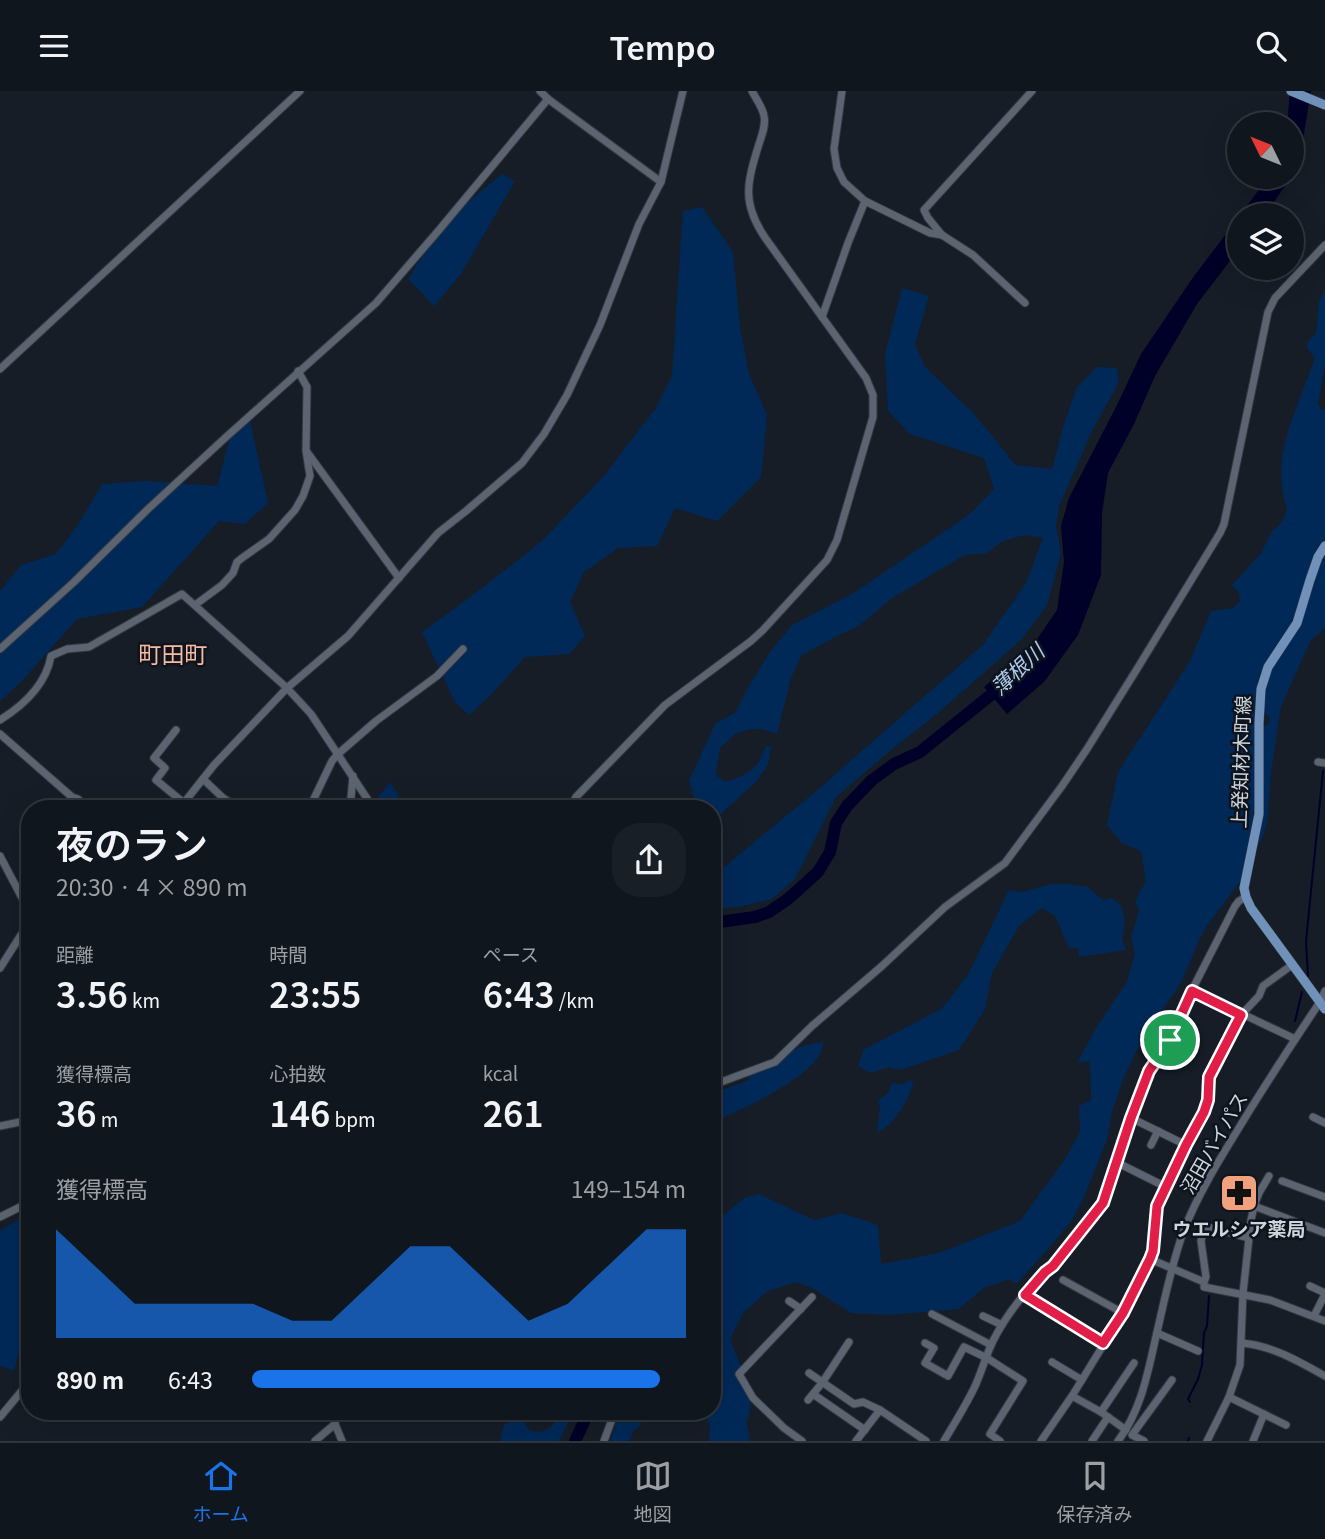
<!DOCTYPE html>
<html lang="ja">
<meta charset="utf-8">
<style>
body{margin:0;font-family:Georgia,"Noto Sans JP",serif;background:#191f26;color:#f1f3f6;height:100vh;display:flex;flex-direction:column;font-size:26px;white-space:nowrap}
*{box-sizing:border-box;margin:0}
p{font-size:23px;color:#9c9fa4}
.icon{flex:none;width:38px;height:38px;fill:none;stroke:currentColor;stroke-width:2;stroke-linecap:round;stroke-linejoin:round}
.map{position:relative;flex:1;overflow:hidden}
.side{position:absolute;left:21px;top:709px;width:700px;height:620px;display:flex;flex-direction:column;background:#10161d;border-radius:28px;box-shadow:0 7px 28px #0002,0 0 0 2px #30353b}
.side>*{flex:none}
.needle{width:46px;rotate:313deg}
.fabs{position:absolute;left:1227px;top:21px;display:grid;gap:14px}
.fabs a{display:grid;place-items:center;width:77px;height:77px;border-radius:50%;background:#10161d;box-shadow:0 7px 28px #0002,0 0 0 2px #30353b;font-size:35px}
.pin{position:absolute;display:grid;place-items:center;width:60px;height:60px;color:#fff;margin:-30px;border:4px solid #fff;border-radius:50%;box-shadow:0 2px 7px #0007}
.round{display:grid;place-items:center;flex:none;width:74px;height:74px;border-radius:28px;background:#191f26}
.headline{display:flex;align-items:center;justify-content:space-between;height:119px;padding:0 35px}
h1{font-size:38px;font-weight:600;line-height:52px}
.figures{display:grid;grid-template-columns:repeat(3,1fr);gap:10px;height:119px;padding:7px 35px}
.figures div{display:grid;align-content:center}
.figures b{font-size:35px;font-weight:600}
.figures small{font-size:19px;font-weight:400}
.figures p{font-size:19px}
.chart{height:196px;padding:14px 35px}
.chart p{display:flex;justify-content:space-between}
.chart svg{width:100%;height:126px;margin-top:7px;fill:#1a73e8;opacity:.7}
ul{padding:0 35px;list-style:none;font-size:23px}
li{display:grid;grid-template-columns:112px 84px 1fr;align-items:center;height:52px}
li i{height:18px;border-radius:9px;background:#1a73e8}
header{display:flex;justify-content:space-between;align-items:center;height:91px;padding:0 35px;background:#10161d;font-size:32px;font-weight:600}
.tabs{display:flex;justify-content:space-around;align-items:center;height:98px;border-top:2px solid #30353b;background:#10161d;font-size:19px;color:#9c9fa4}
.tabs a{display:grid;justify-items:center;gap:4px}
.tabs .on{color:#1a73e8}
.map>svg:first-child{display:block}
.green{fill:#002958}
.water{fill:#000128}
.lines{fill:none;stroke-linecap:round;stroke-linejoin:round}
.stream{stroke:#000128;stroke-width:2}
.river{stroke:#000128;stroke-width:12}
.minor-casing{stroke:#343940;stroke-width:9}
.major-casing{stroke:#343940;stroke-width:10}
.minor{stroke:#5b6470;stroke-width:7}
.major{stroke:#7091ba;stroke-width:9}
.route-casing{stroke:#fff;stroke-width:14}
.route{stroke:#e11d48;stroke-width:9}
.labels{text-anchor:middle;stroke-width:5;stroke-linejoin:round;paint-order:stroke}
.street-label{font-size:19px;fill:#d0d6dc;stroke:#0d141d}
.poi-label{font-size:19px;font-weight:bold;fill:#d0d6dc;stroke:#0d141d}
.water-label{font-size:21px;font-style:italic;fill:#b0cbee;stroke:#0d141d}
.quarter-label{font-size:23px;fill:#f8baa0;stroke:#0d141d}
</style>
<header><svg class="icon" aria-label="menu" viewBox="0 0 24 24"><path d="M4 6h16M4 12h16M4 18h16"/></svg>Tempo<svg class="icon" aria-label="search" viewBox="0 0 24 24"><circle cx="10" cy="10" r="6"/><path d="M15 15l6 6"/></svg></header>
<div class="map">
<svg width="1325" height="1350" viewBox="0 0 1325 1350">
<rect width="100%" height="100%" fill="#161d27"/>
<g class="green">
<path d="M502,83l13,7 -54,93 -27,32 -26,-27 36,-57z"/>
<path d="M702,116l31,45 7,76 9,46 18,41 -6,62 -44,44 -42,-13 -18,38 -39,2 -34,24 -14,30 15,34 -16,18 -44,3 -35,39 -21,19 -14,-13 -33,-70 47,-34 72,-56 62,-65 53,-69 16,-32 11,-165z"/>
<path d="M902,197l27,8 -14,48 10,23 46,44 24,28 20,26 37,4 12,-45 13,-37 20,-20 20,1 2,14 -27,49 -33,75 -3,20 5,27 -14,52 -25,34 -84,74 -53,42 -49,42 -41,82 -23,20 -34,8 -26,2v-32l103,-85 168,-147 43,-62 17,-45 -19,-3 -21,6 -16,12 -22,2 -73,43 -33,28 -24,11 -34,19 -10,22 -14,56 -16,-5h-10l-16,5 -15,14 -4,27 9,7c25,-9 32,-11 41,-37l5,2 -3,18 -13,18 -43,39v-13l-15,-1 -8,-27 26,-57 21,-12 10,-21 24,-39 22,-27 60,-31 118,-80 24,-25 -10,-31 -74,-24 -22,-23 -3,-57z"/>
<path d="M1325,199v73l-7,41 4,6h3v129l-10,16 -22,67 -7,13 -20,27 -8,17 -3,21 -1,109 -12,70 -35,47 -8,14 -17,41 -42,63 -16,33 -12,34 -5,29 -24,59 -11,21 -24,29 -32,35 -7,-5 -25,9 -25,21 -71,6 -37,-2 -39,-25 -16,-6 -28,9 -25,22 -13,26c8,22 29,62 16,82l4,20h-41l1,-14 -5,-16h7v-186l32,-27 15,-4 55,26 28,-7 36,12 3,39 58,-11 81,-32 44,-60 16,-29 -1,-26 12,-6 -1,-39 -13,2 18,-33 32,-48 8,-28 -4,-16 8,-28 -4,-9 11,-20 -5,-30 -19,-8 -15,-18 11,-53 72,-111 21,-50 22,-3 7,-7 -1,-8 -7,-8 29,-32 10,-20 12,-12 4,-12 -5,-18 -1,-23 1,-12 7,-29 26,-69 -8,-10 1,-7 8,-7 3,-32z"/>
<path d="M250,330l18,82 -23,21 -26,-3 -77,86 -65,12 -56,63 -21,19v-110l21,-26 35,-11 22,-29 24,-41 44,-3 71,5 16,-60z"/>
<path d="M1325,465v72l-14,12 -30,66 -10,67 -4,50 -6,18 -4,5 6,-118 6,-5v-7l-7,-4c2,-43 28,-78 47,-116 6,-13 8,-27 16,-40z"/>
<path d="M390,691l16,26 -37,1z"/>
<path d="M1051,793h16l21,3 15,13 9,-2 10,9 3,15 -3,16 4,12 -47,7 -1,-9h-9l-14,-32 -13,-8 -23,18 -27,47 -7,36 -26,41 -59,20 -11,-3 -19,6 -12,-7 5,-16 78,-41 14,-17 15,-21 39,-81 13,2z"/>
<path d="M823,951c3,30 -84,69 -108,79h-3v-32h13l24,-9v-6c23,-13 47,-30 74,-32z"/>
<path d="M910,989l3,1c-2,17 -20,45 -36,52l3,-28 -2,-4 10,-8 3,-9 4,-1c12,2 5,2 15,-3z"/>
<path d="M30,1121v99l-16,60 -14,-5v-135z"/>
<path d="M560,1320h14l-15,30h-59l4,-16 9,-5h10l6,10c17,5 22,-2 31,-15z"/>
<path d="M621,1320h24l-5,15 -7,5 -4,10h-19z"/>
</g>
<g class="water">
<path d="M1290,0h21l-10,60 -10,26 -26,38h-25l18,-24 9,-14h25v-53h-5z"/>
<path d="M1239,126v32l-42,55 -42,72 -21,48 -26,49 -6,40 -1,62 -23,60 -34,47 -37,32 -23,-27 49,-42 24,-35 7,-48 -3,-36 8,-28 49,-95 23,-49 53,-78z"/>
</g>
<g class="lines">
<g class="stream">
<path d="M1308,885l-2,-35 17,-170"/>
<path d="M1295,930l7,-29"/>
<path d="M1190,1311l-2,-3 10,-20 4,-14 2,-32 3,-7 2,-30"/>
<path d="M1188,1350l1,-3"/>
</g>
<g class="river">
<path d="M712,832l43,-6 14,-5 19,-13 30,-27 12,-20 6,-29 11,-17 25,-26 22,-16 26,-12 82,-66"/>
<path d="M575,1350l14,-30"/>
</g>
<defs>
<g id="minor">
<path d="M540,0l8,8 113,83"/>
<path d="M842,0l-8,58 3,19 7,14 21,19 65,32 12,2 31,20 52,48"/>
<path d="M942,144l-14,-17 -4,-8 108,-119"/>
<path d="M822,226l26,-74 17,-42"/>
<path d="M0,278l300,-278"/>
<path d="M307,361l92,126"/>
<path d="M195,514l27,-20 11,-12 4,-11 5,-4 27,-19 26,-29 8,-14 7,-20 -4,-25 1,-64 -9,-16"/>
<path d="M0,558l74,-67 74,-73 77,-71 151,-135 63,-73 109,-131"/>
<path d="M0,629c24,-15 46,-35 51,-64l16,-7 22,-2 93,-53 105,94 24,26 63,95"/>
<path d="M176,639l-22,28 11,10 -9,12 28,23"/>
<path d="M0,643l72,63 6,2 11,10"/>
<path d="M1318,671l7,1"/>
<path d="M203,688l19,18 17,12"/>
<path d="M179,718l35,-44 73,-77 61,-52 90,-103 28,-22 56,-48 22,-29 23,-39 33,-70 39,-101 22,-42 22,-91"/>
<path d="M309,718l23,-48 6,-7 38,-33 61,-45 26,-27"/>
<path d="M350,718l3,-33"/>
<path d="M569,718l7,-12 89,-92 86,-64 12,-11 64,-70 10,-20 36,-123v-22l-7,-17 -100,-139c-25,-36 -19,-56 -7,-95 3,-9 7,-19 5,-28 -1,-8 -8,-17 -12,-25"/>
<path d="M0,765l30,57"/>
<path d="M0,877l21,-33 9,-7"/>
<path d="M1192,899l103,49"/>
<path d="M712,991h9l54,-20 37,-36 70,-60 63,-59 60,-44 57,-77 25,-37 50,-80 83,-136 4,-9 44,-212 7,-14 50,-53"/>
<path d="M1313,1026l12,6"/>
<path d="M1131,1027l55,27"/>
<path d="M0,1035l30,-6"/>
<path d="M1151,1054l7,-14"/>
<path d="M1116,1071l50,25"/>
<path d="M1282,1090l43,16"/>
<path d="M1254,1115l5,-13 10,-17"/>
<path d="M0,1126l30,-15"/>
<path d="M1150,1168l54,23v5l66,13 55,21"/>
<path d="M1063,1189l60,33"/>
<path d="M1204,1191l2,-5 -5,-36 3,-15 45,12"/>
<path d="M1310,1195l15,7"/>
<path d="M1025,1204l78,48"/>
<path d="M789,1210l12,8"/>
<path d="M932,1223l59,31"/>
<path d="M983,1225l19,9"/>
<path d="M1314,1225l11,-22"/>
<path d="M1157,1242l41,18"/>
<path d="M925,1252l9,5 -9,15 23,13 16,-29 23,11 36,23 -33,53 10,7"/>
<path d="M1242,1252c31,3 56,18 83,33"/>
<path d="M1052,1271l30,18"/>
<path d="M809,1282l45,31 9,-2 17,8 46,31"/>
<path d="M813,1303l52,36"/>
<path d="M1072,1305l29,16 25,18"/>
<path d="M1229,1306l57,28"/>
<path d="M808,1309l14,-17 27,-41"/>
<path d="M336,1320l-1,13 7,17"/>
<path d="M1101,1321l33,-49"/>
<path d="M0,1326l25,-30 5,-11"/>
<path d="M315,1350l20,-17"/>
<path d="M604,1350l11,-30"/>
<path d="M802,1350l-18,-13 -31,-30 -14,-24 73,-77"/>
<path d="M856,1350l24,-31"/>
<path d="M944,1350c11,-19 23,-37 32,-57 6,-14 10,-28 16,-41 13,-27 38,-59 61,-77l50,-63 28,-85 18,-47 21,-31 22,-50 43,-84 4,-5 7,-4"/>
<path d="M1041,1350l31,-45 51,-83 27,-54 3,-8 4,-45 29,-61 18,-33 4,-12 1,-23 2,-5 30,-57 18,-19 4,-10 29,-21"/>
<path d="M1092,1350l16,-24"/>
<path d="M1118,1350c24,-32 30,-70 39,-109 8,-34 15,-70 27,-102 16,-41 41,-79 64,-117 23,-37 47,-74 72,-111l5,-11"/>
<path d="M1144,1350l-12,-6 40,-55"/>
<path d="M1207,1350l22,-44 11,-32 3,-72 8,-73 3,-14 71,27"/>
<path d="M1253,1350l11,-27"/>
</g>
<g id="major">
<path d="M1291,0l34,14"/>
<path d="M1325,455l-7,11 -8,23 -13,43 -29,44 -7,22 -2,34v91l-15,74 2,9 5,11 74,101"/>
</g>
</defs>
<use href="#minor" class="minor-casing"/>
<use href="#major" class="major-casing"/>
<use href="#minor" class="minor"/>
<use href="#major" class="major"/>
</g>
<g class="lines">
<defs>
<path id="route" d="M1192,900l49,24 -32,62 -1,23 -4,12 -18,33 -29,61 -4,45 -3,8 -27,54 -20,30 -78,-48 20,-23 8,-6 50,-63 28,-85 18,-47 21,-31z"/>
</defs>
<use href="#route" class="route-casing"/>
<use href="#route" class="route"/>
</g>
<defs>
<symbol id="pharmacy-square" viewBox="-11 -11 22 22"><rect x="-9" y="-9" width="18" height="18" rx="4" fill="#f2a17e" stroke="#0d141d"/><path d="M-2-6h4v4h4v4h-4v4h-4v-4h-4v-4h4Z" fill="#111"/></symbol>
</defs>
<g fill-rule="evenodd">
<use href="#pharmacy-square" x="1217" y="1080" width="44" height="44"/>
</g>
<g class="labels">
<g class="street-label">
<text transform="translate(1241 671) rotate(-88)" y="7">上発知材木町線</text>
<text transform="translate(1214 1052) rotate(-60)" y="7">沼田バイパス</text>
</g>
<g class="poi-label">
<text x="1239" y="1145">ウエルシア薬局</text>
</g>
<g class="water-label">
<text transform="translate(1018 579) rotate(-43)" y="7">薄根川</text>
</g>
<g class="quarter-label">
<text x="173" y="572">町田町</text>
</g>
</g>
</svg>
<div class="fabs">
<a><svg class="needle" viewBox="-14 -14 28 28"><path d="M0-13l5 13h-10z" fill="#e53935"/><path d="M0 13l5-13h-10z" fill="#9c9fa4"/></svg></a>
<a><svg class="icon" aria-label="layers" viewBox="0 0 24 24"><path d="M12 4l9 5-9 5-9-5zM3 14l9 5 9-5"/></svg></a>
</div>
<div class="pin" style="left:1170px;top:949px;background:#1e9e55"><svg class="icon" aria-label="arrive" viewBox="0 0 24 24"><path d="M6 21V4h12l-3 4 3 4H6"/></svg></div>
<section class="side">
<div class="headline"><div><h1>夜のラン</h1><p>20:30 · 4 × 890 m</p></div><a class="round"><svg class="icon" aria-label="share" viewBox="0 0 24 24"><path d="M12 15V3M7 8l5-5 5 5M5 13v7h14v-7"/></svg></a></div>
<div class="figures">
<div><p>距離</p><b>3.56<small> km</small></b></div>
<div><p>時間</p><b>23:55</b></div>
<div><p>ペース</p><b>6:43<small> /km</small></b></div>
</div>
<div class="figures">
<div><p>獲得標高</p><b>36<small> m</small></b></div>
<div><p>心拍数</p><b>146<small> bpm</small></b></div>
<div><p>kcal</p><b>261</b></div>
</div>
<div class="chart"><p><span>獲得標高</span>149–154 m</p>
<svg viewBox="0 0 160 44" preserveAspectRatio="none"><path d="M0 44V6L10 19L20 32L30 32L40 32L50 32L60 38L70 38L80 25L90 12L100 12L110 25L120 38L130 32L140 19L150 6L160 6V44z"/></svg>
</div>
<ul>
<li><b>890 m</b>6:43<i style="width:94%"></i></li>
</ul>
</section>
</div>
<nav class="tabs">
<a class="on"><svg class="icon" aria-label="home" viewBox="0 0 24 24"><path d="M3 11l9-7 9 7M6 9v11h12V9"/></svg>ホーム</a>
<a><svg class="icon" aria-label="map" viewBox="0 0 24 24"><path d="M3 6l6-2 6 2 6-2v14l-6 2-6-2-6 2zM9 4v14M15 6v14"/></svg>地図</a>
<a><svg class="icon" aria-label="saved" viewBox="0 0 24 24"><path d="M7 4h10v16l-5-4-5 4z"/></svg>保存済み</a>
</nav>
